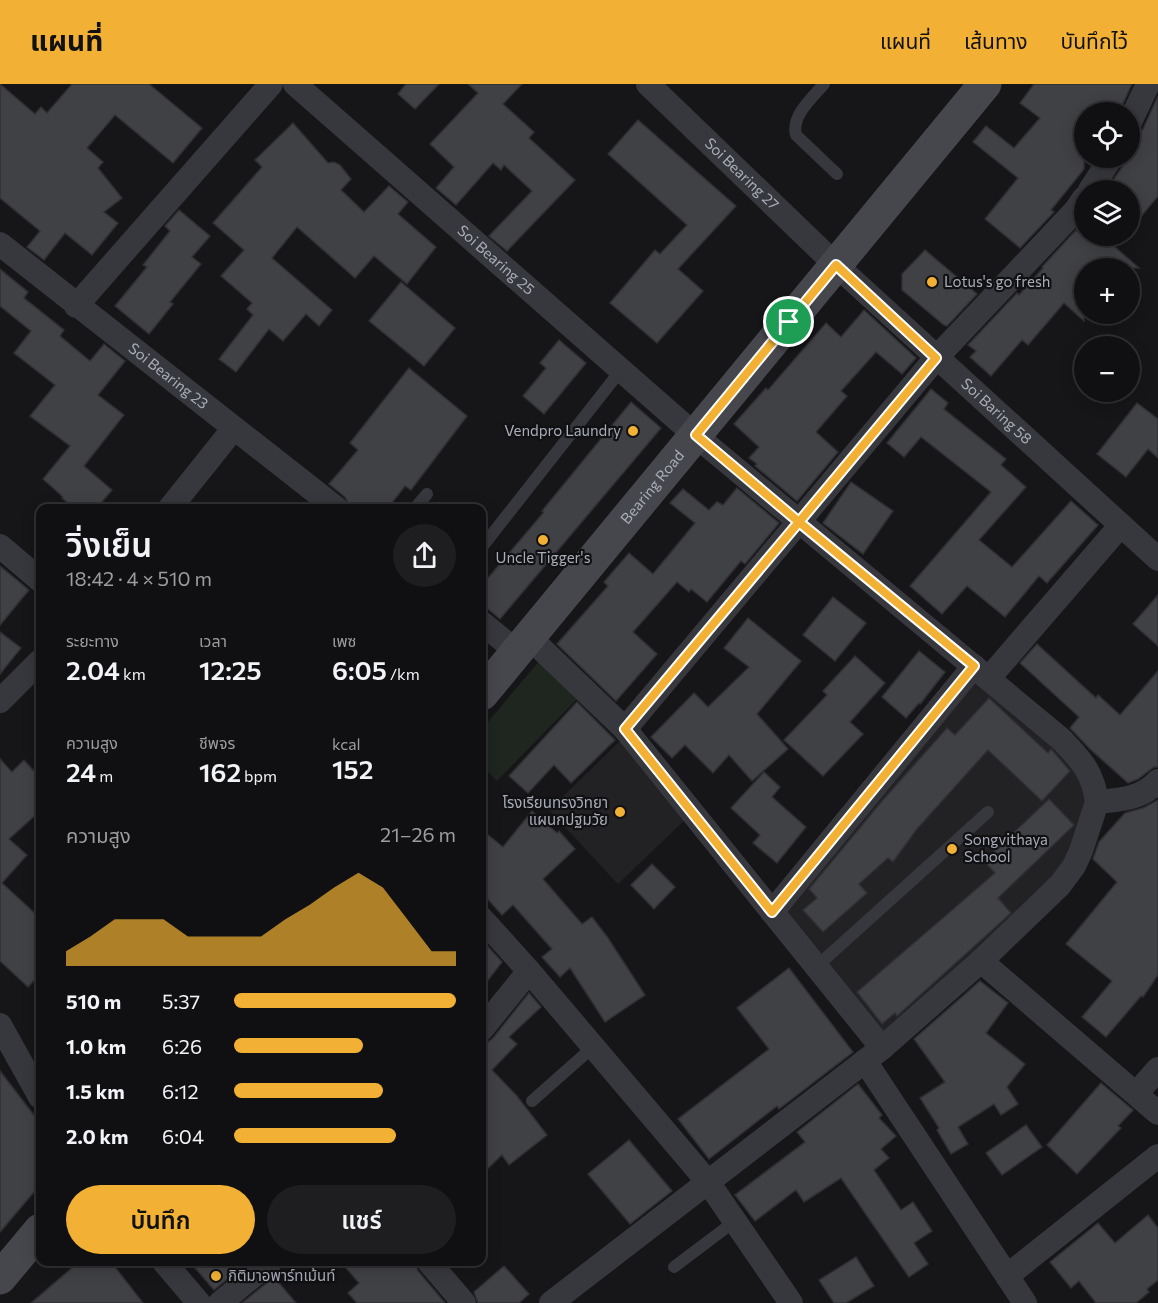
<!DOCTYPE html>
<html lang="th">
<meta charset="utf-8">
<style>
body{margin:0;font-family:Commissioner,"Noto Sans Thai",sans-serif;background:#1e1e20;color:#f1f3f6;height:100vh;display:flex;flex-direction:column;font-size:22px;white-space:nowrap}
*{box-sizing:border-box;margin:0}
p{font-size:20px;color:#9c9d9f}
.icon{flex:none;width:33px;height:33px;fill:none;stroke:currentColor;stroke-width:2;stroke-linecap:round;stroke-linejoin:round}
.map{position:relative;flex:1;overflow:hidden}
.drawer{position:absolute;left:36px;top:420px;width:450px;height:762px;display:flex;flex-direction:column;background:#101012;border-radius:12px;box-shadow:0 3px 15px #0003,0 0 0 2px #303032}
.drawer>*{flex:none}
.controls{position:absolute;left:1074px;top:18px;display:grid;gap:12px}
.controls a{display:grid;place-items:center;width:66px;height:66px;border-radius:50%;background:#101012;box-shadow:0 3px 15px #0003,0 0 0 2px #303032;font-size:30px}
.pin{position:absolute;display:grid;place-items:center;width:51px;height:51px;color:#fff;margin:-26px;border:3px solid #fff;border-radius:50%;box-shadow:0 2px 6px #0007}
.round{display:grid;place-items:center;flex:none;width:63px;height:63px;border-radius:32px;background:#1e1e20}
.summary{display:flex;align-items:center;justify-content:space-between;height:102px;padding:0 30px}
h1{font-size:33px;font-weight:600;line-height:45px}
.metrics{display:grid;grid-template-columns:repeat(3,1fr);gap:9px;height:102px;padding:6px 30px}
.metrics div{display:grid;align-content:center}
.metrics b{font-size:26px;font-weight:600}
.metrics small{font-size:16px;font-weight:400}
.metrics p{font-size:16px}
.chart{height:168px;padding:12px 30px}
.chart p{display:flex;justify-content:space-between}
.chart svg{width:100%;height:108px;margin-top:6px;fill:#f2b134;opacity:.7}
.button{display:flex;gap:12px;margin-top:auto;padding:12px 30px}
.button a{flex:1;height:69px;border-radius:36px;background:#f2b134;color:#111;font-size:24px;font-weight:600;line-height:69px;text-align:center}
.button a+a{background:#1e1e20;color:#f1f3f6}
ul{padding:0 30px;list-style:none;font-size:20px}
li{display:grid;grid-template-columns:96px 72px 1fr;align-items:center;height:45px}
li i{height:15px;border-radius:8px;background:#f2b134}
header{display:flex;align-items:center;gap:36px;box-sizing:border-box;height:84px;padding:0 30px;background:#f2b134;color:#111}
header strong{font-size:28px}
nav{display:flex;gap:33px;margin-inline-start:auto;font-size:21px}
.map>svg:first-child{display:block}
.built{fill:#222225}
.green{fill:#1e261f}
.building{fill:#404145;stroke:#303034;stroke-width:1.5}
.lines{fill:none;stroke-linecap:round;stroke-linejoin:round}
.lane{stroke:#37383d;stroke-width:12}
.street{stroke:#37383d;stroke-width:24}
.secondary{stroke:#45474d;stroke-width:33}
.route-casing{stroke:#fff;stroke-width:12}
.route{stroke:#f2b134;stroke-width:8}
.poi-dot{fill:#f2b134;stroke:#111113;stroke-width:2}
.labels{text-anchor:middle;stroke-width:4.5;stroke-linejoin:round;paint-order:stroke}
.street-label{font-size:15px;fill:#a8adb8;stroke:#111113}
.poi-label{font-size:15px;fill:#a8adb8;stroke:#111113;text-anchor:start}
</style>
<header>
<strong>แผนที่</strong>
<nav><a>แผนที่</a><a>เส้นทาง</a><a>บันทึกไว้</a></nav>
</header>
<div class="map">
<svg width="1158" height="1219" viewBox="0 0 1158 1219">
<rect width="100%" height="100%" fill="#161618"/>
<g class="built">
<path d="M974,591l99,90 12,22v27l-6,24 -37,55 -160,143 -101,-127z"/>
<path d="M622,655l70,74 -74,71 -69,-74z"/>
</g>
<path class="green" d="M540,576l38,38 -81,83 -15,-15v-37z"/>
<g class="building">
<path d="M0,0l35,30 6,-7 6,6 25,-29h77l53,44 -29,35 -58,-48 -28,33 16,14 -5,6 24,30 -18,14 14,11 -26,32 -27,-22 -21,27 -17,-13 13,-16 -40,-33z"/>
<path d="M406,0h33l-24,25 -17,-15z"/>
<path d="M468,0h54l-19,20 31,28 -5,6 46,42 -68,71 -18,-15 43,-45 -28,-26 -3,5 -8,-7 -37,42 -20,-17 18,-21 -24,-23 48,-51z"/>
<path d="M1034,0h98l-13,28h-35v46h10l-4,6 -6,-5v10l-33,41 3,2 -34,36 -35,-29 33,-41 -45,-36 13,-16 28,22 26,-30 -20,-15z"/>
<path d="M1158,12v100l-28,34v-40l-17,-10 10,-14 2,-8h5v-21l8,-3 5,-5z"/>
<path d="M638,36l98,86 -58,63 25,22 -46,52 -47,-40 45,-53 5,4 27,-29 -79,-71z"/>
<path d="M293,39l35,40 6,-1 6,3 11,14 -10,11 23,22 25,-26 19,16 -10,12 38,33 -29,37 -33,-28 -19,22 -58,-51 -25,31 60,52 -13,16 -13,-12 -23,27 -14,-12 -33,43 -17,-13 34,-44 -6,-6 5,-6 -31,-27 23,-26 -31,-27 49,-56 -7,-7z"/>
<path d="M179,126l31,26 -18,21 9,7 -31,38 3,2 -24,30 -34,-28 32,-39 -4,-2 27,-34 -5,-5z"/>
<path d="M1076,146l7,6h10l10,8 4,-4 32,28h-55v53l-20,-18 -36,42 -6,-5 -31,36 -21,-19 6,-6 -8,-6 49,-52 2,2 24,-27 -1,-1z"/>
<path d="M925,166l52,44 -30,32 -3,-1 -42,-35v-16z"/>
<path d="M0,185l28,23 -4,6 40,32 -4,6 30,25 14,-17 21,17 -27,34 26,20 -40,51 28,24 -15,18h-23l-12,-10 1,-1 -20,-18 27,-33 -40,-30 25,-31 -41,-32 17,-22 -31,-25z"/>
<path d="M401,198l54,46 -31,38 -55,-45z"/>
<path d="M864,226l52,48 -14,16 -26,-22 -35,39 6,5 -31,36 22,20 -41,49 -42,-35 2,-2 -8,-6 10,-11 -25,-23 32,-36 2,2 58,-67 15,14z"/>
<path d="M559,256l27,23 -42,51 -21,-18 23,-28 -6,-5z"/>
<path d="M409,284l58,48 -56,74 -6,-4 -17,22h-38l-5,-11 -16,-13 29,-34 -8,-7z"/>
<path d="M931,305l17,14 -4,6 62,50 -5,6 25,22 -47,53 33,27 59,-66 27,24 -51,58 -8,-7 -34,41 -38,-31 -25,28 -32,-28 81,-94 -70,-55 -17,20 -17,-14z"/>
<path d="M631,318l30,26 -161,191 -18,-15v-19l62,-73 -2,-1z"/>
<path d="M1137,319l21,16v39l-10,-9 -22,28 -29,-23z"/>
<path d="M851,398l42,29 -30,43 -40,-31z"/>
<path d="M737,404l42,35 -34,41 -4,-3 -34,41 -16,-13 -2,3 -12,-10 -44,50 24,22 -41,47 -59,-57 51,-58 -4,-4 25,-29 24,21 42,-51 -25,-20 13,-14 26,21 8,-8 6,3z"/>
<path d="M0,482l29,24 -29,35z"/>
<path d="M1158,511v51l-25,-22z"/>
<path d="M833,513l33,26 -31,38 -32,-26z"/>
<path d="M748,534l53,43 -44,53 31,35 -36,32 -23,-26 -16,18 -28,-28 -13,13 -21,-21 43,-44 14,14 41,-40 -25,-19z"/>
<path d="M0,548l21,16 -21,26z"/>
<path d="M1037,560l59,54 2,-3 22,20 38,-44v96h-4l-16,12 -10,4 -38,-34 -20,-21 9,-11 -59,-54z"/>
<path d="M919,567l26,21 -25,32 -1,-1 -13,15 -24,-21z"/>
<path d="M855,572l30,27 -35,39 13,12 -40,42 -39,-36 43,-45 -4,-4z"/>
<path d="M989,614l59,55 3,-4 1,1 18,21 -28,30 -54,-51 -71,79 -24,33 -5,-4 -29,26 8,9 -44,39 -20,-22 14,-12 -8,-9 73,-88 65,-73 8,7z"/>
<path d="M577,618l38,38 -44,43 -17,-18 -26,28 -19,-17z"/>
<path d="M0,675l12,13 12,-12 16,18v33l-31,28 18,16 -25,28 38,35v56l-12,13 -28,-26z"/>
<path d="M764,688l16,15 -8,10 34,30 -29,36 -24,-20 7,-8 -29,-27z"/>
<path d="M1049,715l25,26 -76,73 13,15 -114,103 -2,-3 -13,11 -25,-32 138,-119 -11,-12z"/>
<path d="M1158,716v175l-15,22 -2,-1 -35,41 -24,-20 30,-36 -46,-37 51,-62 -24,-23 6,-17 26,-29 18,-5z"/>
<path d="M532,727l25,22 2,-2 16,18 -32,30 39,45 10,-7 16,21 37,57 -40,27 -35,-54 -10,9 -18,-20 10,-8 -39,-44 -11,10 -20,-22v-63l21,17z"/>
<path d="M652,780l23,23 -21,22 -23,-24z"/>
<path d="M482,856l20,22 -20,26z"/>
<path d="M789,884l64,84 -74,57 -2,-3 -68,53 -31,-40 91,-70 -32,-41z"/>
<path d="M980,897l28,22 -22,30 39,31 -18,23 11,17 -17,11 -7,-11 -36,23 10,17 -17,10 -14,-24 2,-2 -19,-30 25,-16 -31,-43z"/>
<path d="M529,909l12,14 -32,30 8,7 -25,26 25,26 30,39 -38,30 -7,-10 -20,19v-131l6,-1 5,-4z"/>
<path d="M0,987l40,52v62l-40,47z"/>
<path d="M1101,999l32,27 -15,16 3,2 -44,46 -30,-29z"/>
<path d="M858,1000l24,31 -3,3 17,18 -15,13 8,9 -15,12 27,40 12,-8 19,29 -18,12 14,21 -19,13 -68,-99 -37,24 -8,-12 -41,31 -20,-26 70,-53 -8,-10z"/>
<path d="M1026,1041l16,22 -40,28 -16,-22z"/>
<path d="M629,1056l43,51 -42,33 -42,-50z"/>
<path d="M1148,1131l10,13v52l-11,9 2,3 -13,11h-40l-17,-22 -8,7 -21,-26 48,-39 17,20z"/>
<path d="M856,1173l18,29 -28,17h-12l-15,-23z"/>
<path d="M79,1178h32l32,41h-112z"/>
<path d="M190,1178h58l-34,28z"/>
<path d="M341,1178h74l3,9 27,32h-88l-9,-10 11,-10z"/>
<path d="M504,1182l25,28 -10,9h-41l-4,-11z"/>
<path d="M274,1193l22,26h-54z"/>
</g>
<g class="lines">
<g class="lane">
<path d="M824,0c-12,14 -33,32 -28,51l41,39"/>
<path d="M415,424l12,-14"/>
<path d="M482,463l139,-177"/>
<path d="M816,883l172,-155"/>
<path d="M532,1017l61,-54"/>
<path d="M674,1183l61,-46"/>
</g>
<g class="street">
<path id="s1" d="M295,0l400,351 367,305c20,21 31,33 35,62"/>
<path id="s2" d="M648,0l188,181 322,294"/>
<path d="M1130,38l18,-38"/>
<path d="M1090,106l21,-32"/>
<path id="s3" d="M0,160l336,264"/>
<path d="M76,222l195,-222"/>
<path d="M170,424l64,-80"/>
<path d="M0,462l40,34"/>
<path d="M482,539l34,28"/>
<path d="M529,553l96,92 257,319"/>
<path d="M989,594l132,-153"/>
<path d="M0,617l40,-40"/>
<path d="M625,645l311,-371 139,-147 9,-13"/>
<path d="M772,828l202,-246"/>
<path d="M482,835l47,52 179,211 83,121"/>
<path d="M981,877l177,152"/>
<path d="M0,941l40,72"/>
<path d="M482,945l47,-58"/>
<path d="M865,977l160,242"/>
<path d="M1137,1009l21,-24"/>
<path d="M164,1178l35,41"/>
<path d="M429,1178l35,41"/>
<path d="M1007,1192l151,-120"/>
<path d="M220,1219l50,-41"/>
<path d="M551,1219l331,-255 99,-87 79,-76 14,-19 7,-15 16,-49c22,-2 45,-3 61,-21"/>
</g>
<g class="secondary">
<path id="s4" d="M482,610l503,-610"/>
<path d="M0,1194l40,-48"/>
</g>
</g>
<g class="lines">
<defs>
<path id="route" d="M789,238l-93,113 103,87 -174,207 147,183 202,-246 -175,-144 137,-164 -100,-93 -47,57"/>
</defs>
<use href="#route" class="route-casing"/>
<use href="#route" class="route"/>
</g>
<g class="poi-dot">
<circle cx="932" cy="198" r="6"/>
<circle cx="633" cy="347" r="6"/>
<circle cx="543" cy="456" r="6"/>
<circle cx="620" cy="728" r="6"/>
<circle cx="952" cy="765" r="6"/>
<circle cx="216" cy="1192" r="6"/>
</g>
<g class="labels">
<g class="street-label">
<text dy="5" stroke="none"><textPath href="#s2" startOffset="130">Soi Bearing 27</textPath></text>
<text dy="5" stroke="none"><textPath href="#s1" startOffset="267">Soi Bearing 25</textPath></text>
<text dy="5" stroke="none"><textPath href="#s3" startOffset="214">Soi Bearing 23</textPath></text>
<text dy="5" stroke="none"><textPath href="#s2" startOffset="478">Soi Baring 58</textPath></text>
<text dy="5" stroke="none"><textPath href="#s4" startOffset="268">Bearing Road</textPath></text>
</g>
<g class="poi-label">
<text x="944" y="203">Lotus's go fresh</text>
<text x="621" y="352" text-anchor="end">Vendpro Laundry</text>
<text x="543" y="479" text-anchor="middle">Uncle Tigger's</text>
<text x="608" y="724" text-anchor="end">โรงเรียนทรงวิทยา<tspan x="608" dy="17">แผนกปฐมวัย</tspan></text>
<text x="964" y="761">Songvithaya<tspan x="964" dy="17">School</tspan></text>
<text x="228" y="1197">กิติมาอพาร์ทเม้นท์</text>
</g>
</g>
</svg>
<div class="controls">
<a><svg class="icon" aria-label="locate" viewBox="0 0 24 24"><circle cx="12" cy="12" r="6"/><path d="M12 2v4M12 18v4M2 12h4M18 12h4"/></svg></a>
<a><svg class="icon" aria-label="layers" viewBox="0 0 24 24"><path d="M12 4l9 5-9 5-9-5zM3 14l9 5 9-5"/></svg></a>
<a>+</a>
<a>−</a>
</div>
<div class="pin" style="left:789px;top:238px;background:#1e9e55"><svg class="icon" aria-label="arrive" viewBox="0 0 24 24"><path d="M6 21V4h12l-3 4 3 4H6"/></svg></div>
<section class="drawer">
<div class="summary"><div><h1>วิ่งเย็น</h1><p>18:42 · 4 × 510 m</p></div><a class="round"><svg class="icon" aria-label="share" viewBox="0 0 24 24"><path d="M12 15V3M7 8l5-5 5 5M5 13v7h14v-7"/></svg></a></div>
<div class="metrics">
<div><p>ระยะทาง</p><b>2.04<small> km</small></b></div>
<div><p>เวลา</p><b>12:25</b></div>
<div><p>เพซ</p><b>6:05<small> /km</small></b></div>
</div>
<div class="metrics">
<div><p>ความสูง</p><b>24<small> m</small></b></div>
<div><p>ชีพจร</p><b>162<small> bpm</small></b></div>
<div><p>kcal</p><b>152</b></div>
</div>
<div class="chart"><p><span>ความสูง</span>21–26 m</p>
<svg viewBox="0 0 160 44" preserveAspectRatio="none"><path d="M0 44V38L10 32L20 25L30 25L40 25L50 32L60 32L70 32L80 32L90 25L100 19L110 12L120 6L130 12L140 25L150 38L160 38V44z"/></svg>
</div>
<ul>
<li><b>510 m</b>5:37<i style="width:100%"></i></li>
<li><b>1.0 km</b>6:26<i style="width:58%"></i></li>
<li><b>1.5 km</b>6:12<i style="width:67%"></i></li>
<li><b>2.0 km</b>6:04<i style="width:73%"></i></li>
</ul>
<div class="button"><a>บันทึก</a><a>แชร์</a></div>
</section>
</div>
